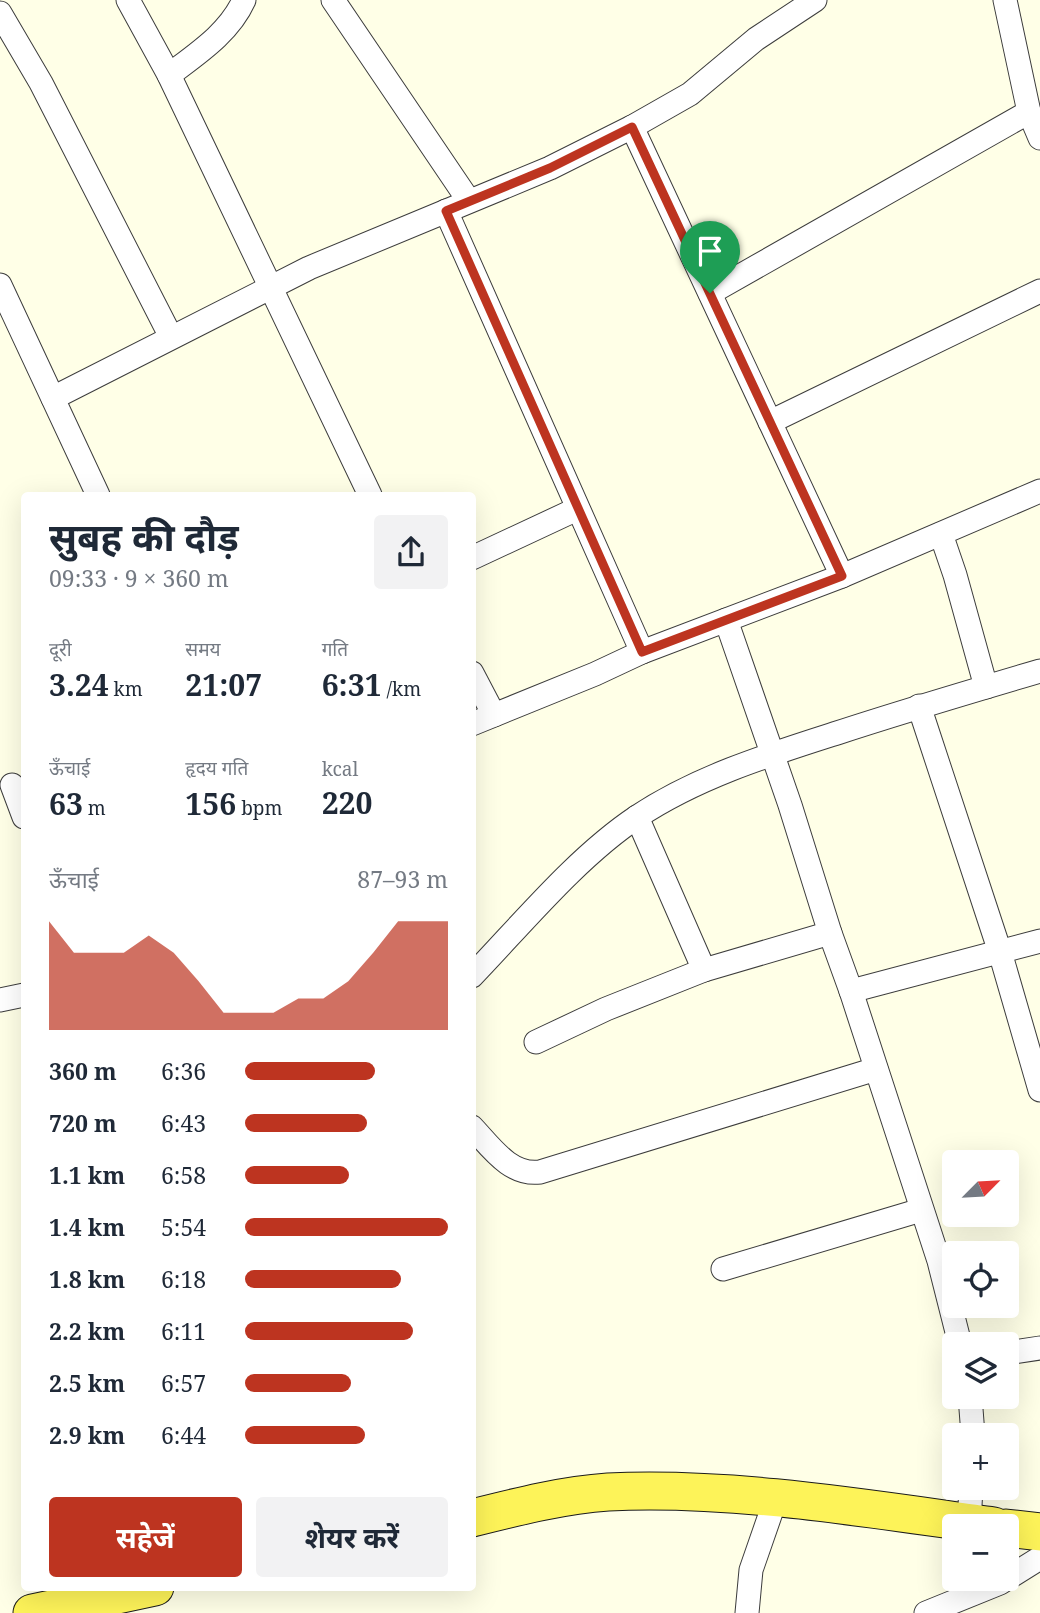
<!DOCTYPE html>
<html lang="hi">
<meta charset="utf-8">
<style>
body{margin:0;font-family:"Noto Serif","Noto Sans Devanagari",serif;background:#f2f2f3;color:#1f2937;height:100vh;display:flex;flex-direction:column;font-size:26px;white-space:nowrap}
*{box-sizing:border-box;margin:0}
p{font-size:23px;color:#747a83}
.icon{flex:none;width:38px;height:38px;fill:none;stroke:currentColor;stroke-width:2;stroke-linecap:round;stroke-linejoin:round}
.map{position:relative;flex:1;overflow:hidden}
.sheet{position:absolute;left:21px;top:492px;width:455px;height:1099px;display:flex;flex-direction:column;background:#fff;border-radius:7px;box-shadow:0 7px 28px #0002}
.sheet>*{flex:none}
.needle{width:46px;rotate:66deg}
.tools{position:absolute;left:942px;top:1150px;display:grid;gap:14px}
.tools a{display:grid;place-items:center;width:77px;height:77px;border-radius:7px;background:#fff;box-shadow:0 7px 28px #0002;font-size:35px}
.pin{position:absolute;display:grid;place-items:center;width:60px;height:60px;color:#fff;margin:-72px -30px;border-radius:50% 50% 50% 0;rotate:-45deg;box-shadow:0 0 7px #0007}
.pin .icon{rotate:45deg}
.round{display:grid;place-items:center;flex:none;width:74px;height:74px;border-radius:7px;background:#f2f2f3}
.overview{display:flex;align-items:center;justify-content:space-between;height:119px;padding:0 28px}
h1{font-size:38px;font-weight:700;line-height:52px}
.stats{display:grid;grid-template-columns:repeat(3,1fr);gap:10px;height:119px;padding:7px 28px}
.stats div{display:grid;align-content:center}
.stats b{font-size:30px;font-weight:700}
.stats small{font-size:19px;font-weight:400}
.stats p{font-size:19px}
.chart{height:196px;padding:14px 28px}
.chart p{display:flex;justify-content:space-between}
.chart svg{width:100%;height:126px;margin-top:7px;fill:#bd3420;opacity:.7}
.primary-button{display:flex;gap:14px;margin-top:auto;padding:14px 28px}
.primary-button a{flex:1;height:80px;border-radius:7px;background:#bd3420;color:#fff;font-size:28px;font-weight:700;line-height:80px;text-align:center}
.primary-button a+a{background:#f2f2f3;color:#1f2937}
ul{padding:0 28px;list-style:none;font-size:23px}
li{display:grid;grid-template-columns:112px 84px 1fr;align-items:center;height:52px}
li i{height:18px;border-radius:9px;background:#bd3420}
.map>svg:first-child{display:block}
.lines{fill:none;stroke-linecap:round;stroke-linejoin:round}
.minor-casing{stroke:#3d3d3d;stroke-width:25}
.primary-casing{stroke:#1b1b1b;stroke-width:39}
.minor{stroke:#fff;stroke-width:23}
.primary{stroke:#fdf359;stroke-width:37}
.route-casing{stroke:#fff;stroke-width:14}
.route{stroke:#bd3420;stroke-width:9}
</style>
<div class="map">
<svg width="1040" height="1613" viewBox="0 0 1040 1613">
<rect width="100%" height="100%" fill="#ffffe7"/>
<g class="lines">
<defs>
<g id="minor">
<path d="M128,0l41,75 201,420"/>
<path d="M333,0l136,201"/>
<path d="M1005,0l24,112 11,26"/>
<path d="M0,13l41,70 130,254"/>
<path d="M169,75c29,-22 60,-42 75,-75"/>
<path d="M632,127l210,449"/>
<path d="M446,211l196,441"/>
<path d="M0,285l98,210"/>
<path d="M710,293l319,-181"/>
<path d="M53,398l256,-130 241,-100 82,-41 58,-33 66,-55 59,-39"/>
<path d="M770,422l270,-131"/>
<path d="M941,534l14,41 31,112"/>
<path d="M472,558l105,-49"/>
<path d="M726,620l64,185 40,128 21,58 88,270 21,83"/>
<path d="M472,673l22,42"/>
<path d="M919,706l81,246 40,138"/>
<path d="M472,724l123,-50 47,-22 200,-76 198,-85"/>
<path d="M12,785l12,32"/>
<path d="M637,817l67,153"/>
<path d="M472,976c50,-52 105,-119 165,-159 60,-40 131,-62 200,-84 67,-22 135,-42 203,-62"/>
<path d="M851,991l189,-50"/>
<path d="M0,1000l24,-5"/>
<path d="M536,1042l70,-33 98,-39 126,-37"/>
<path d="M472,1127c19,20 38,49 68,45l336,-103"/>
<path d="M723,1269l198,-59"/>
<path d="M1006,1353l34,-5"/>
<path d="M970,1396l3,39"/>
<path d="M969,1523l2,-35"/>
<path d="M747,1613l4,-43 25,-72"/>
<path d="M926,1613l74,-30 40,-25"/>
</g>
<g id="primary">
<path d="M472,1518c44,-11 91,-23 136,-26 125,-6 262,17 386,34"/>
<path d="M1006,1528l34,4"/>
<path d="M32,1613l123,-26"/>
</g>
</defs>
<use href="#minor" class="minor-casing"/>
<use href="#primary" class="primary-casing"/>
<use href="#minor" class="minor"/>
<use href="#primary" class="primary"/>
</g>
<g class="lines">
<defs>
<path id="route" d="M632,127l210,449 -200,76 -196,-441 104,-43z"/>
</defs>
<use href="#route" class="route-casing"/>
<use href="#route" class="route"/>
</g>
</svg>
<div class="tools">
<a><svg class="needle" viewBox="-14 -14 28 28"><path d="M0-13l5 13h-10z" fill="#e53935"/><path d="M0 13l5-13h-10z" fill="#747a83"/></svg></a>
<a><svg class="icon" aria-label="locate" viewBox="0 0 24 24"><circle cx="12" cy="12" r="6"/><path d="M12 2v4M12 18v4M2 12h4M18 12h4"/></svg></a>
<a><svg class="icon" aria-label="layers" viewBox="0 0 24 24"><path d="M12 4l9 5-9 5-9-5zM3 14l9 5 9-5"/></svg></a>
<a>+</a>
<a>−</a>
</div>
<div class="pin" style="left:710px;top:293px;background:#1e9e55"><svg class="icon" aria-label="arrive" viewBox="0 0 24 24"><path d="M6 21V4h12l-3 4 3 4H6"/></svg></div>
<section class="sheet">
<div class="overview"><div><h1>सुबह की दौड़</h1><p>09:33 · 9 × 360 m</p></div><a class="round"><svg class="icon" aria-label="share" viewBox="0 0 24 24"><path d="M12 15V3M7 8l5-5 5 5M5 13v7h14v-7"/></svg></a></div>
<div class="stats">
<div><p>दूरी</p><b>3.24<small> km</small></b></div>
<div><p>समय</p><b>21:07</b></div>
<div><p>गति</p><b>6:31<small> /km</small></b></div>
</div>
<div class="stats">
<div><p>ऊँचाई</p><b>63<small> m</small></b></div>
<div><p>हृदय गति</p><b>156<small> bpm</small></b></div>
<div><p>kcal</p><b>220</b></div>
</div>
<div class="chart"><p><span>ऊँचाई</span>87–93 m</p>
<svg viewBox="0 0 160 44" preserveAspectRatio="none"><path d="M0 44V6L10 17L20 17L30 17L40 11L50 17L60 27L70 38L80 38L90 38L100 33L110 33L120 27L130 17L140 6L150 6L160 6V44z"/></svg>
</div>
<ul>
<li><b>360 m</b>6:36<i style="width:64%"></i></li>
<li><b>720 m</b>6:43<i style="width:60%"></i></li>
<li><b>1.1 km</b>6:58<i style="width:51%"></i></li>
<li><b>1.4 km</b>5:54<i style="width:100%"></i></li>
<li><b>1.8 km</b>6:18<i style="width:77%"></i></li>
<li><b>2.2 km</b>6:11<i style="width:83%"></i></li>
<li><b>2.5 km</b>6:57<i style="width:52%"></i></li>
<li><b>2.9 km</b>6:44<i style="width:59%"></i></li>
</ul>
<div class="primary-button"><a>सहेजें</a><a>शेयर करें</a></div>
</section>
</div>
